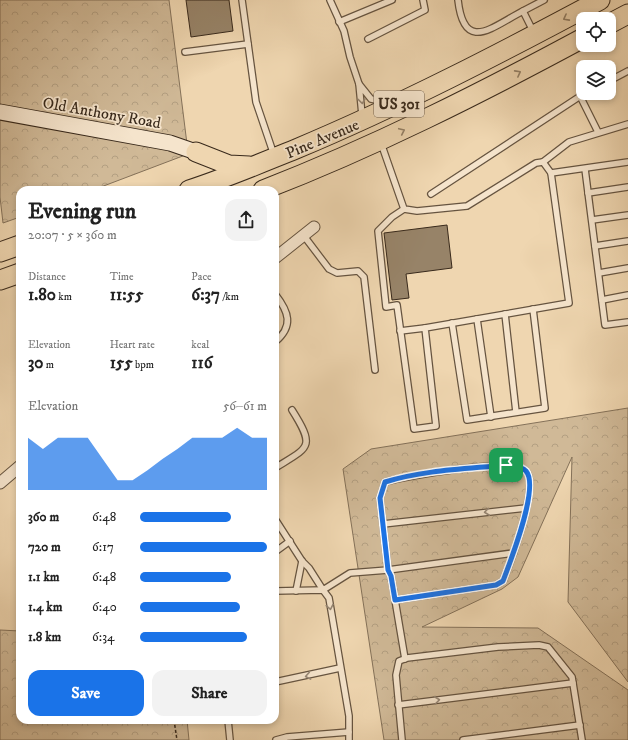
<!DOCTYPE html>
<meta charset="utf-8">
<style>
body{margin:0;font-family:"IM FELL DW Pica",serif;background:#f2f2f2;color:#222;height:100vh;display:flex;flex-direction:column;font-size:15px;white-space:nowrap}
*{box-sizing:border-box;margin:0}
p{font-size:13px;color:#767676}
.icon{flex:none;width:22px;height:22px;fill:none;stroke:currentColor;stroke-width:2;stroke-linecap:round;stroke-linejoin:round}
.map{position:relative;flex:1;overflow:hidden}
.sheet{position:absolute;left:16px;top:186px;width:263px;height:538px;display:flex;flex-direction:column;background:#fff;border-radius:12px;box-shadow:0 2px 6px #0003}
.sheet>*{flex:none}
.fabs{position:absolute;left:576px;top:12px;display:grid;gap:8px}
.fabs a{display:grid;place-items:center;width:40px;height:40px;border-radius:8px;background:#fff;box-shadow:0 2px 6px #0003;font-size:20px}
.pin{position:absolute;display:grid;place-items:center;width:34px;height:34px;color:#fff;margin:-17px;border-radius:8px;box-shadow:0 2px 6px #0006}
.round{display:grid;place-items:center;flex:none;width:42px;height:42px;border-radius:12px;background:#f2f2f2}
.headline{display:flex;align-items:center;justify-content:space-between;height:68px;padding:0 12px}
h1{font-size:22px;font-weight:700;line-height:30px}
.figures{display:grid;grid-template-columns:repeat(3,1fr);gap:6px;height:68px;padding:4px 12px}
.figures div{display:grid;align-content:center}
.figures b{font-size:17px;font-weight:700}
.figures small{font-size:11px;font-weight:400}
.figures p{font-size:11px}
.chart{height:112px;padding:8px 12px}
.chart p{display:flex;justify-content:space-between}
.chart svg{width:100%;height:72px;margin-top:4px;fill:#1a73e8;opacity:.7}
.button{display:flex;gap:8px;margin-top:auto;padding:8px 12px}
.button a{flex:1;height:46px;border-radius:12px;background:#1a73e8;color:#fff;font-size:16px;font-weight:700;line-height:46px;text-align:center}
.button a+a{background:#f2f2f2;color:#222}
ul{padding:0 12px;list-style:none;font-size:13px}
li{display:grid;grid-template-columns:64px 48px 1fr;align-items:center;height:30px}
li i{height:10px;border-radius:5px;background:#1a73e8}
.map>svg:first-child{display:block}
.forest{fill:url(#forest-crowns);stroke:#847159}
.building{fill:#978368;stroke:#38291b}
.lines{fill:none;stroke-linecap:round;stroke-linejoin:round}
.lane-casing{stroke:#665440;stroke-width:8}
.street-casing{stroke:#665440;stroke-width:13}
.secondary-casing{stroke:#38291b;stroke-width:17}
.highway-casing{stroke:#38291b;stroke-width:21}
.path{stroke:#38291b;stroke-width:1.5;stroke-dasharray:3 2;stroke-linecap:butt}
.lane{stroke:#f5e4cc;stroke-width:5.5}
.street{stroke:#f5e4cc;stroke-width:11}
.secondary{stroke:#f5e4cc;stroke-width:15}
.highway{stroke:#efd6b0;stroke-width:19}
.oneway{stroke:#948066}
.oneway2{stroke:#968674}
.route-casing{stroke:#fff;stroke-width:8}
.route{stroke:#1a73e8;stroke-width:5}
.labels{text-anchor:middle;stroke-width:3.5;stroke-linejoin:round;paint-order:stroke}
.shield{fill:#f5e4cc;stroke:#716150;stroke-width:1}
.shield-label{font-size:15px;font-weight:bold;fill:#38291b}
.street-label{font-size:16px;fill:#38291b;stroke:#f5e4cc}
</style>
<div class="map">
<svg width="628" height="740" viewBox="0 0 628 740">
<defs>
<pattern id="forest-crowns" width="20" height="18" patternUnits="userSpaceOnUse"><rect width="20" height="18" fill="#d0b997"/><path d="M2 6a3 3 0 1 1 6 0M12 15a3 3 0 1 1 6 0" fill="none" stroke="#b39f82"/></pattern>
</defs>
<rect width="100%" height="100%" fill="#efd6b0"/>
<filter id="stains"><feTurbulence type="fractalNoise" baseFrequency=".005" numOctaves="4"/><feColorMatrix values="0 0 0 0 .2 0 0 0 0 .09 0 0 0 0 .02 0 0 0 .5 -.17"/></filter>
<radialGradient id="worn" r=".72"><stop offset=".6" stop-color="#630" stop-opacity="0"/><stop offset="1" stop-color="#630" stop-opacity=".3"/></radialGradient>
<g class="forest">
<path d="M0,0h169l18,144 -187,-37z"/>
<path d="M0,117l188,37 -95,36h-73v27l-17,6 -3,-26z"/>
<path d="M628,408v274l-60,-80 4,-145 -54,120 -16,12 -80,38 116,1 90,62v50h-244l-41,-271 28,-20z"/>
<path d="M0,630l20,1v89h167l2,20h-189z"/>
</g>
<g class="building">
<path d="M186,0h43l4,31 -42,6z"/>
<path d="M447,225l5,43 -46,6 3,24 -17,2 -8,-67z"/>
</g>
<g class="lines">
<defs>
<g id="lane">
<path d="M242,0l14,102 18,53"/>
<path d="M330,0l14,31 6,26 9,27"/>
<path d="M458,0c6,54 34,27 65,11"/>
<path d="M339,22l53,-22"/>
<path d="M534,33l-11,-22 21,-11"/>
<path d="M368,39l57,-29 -2,-10"/>
<path d="M185,52l63,-8"/>
<path d="M609,81l19,-10"/>
<path d="M580,96l18,36"/>
<path d="M362,115l-3,-31 12,15 16,3"/>
<path d="M381,143l23,66 -12,8 -14,14 8,76 11,-2 17,124 22,-3 -11,-98 144,-25 -18,-130 -8,-11 -7,1 -69,43 -50,5 -13,-2"/>
<path d="M543,162l26,-20 59,-18"/>
<path d="M585,169l20,156 23,-3"/>
<path d="M551,173l77,-11"/>
<path d="M588,193l40,-6"/>
<path d="M431,194l154,-101"/>
<path d="M592,220l36,-5"/>
<path d="M304,236l25,33 8,4 21,-2 6,6 11,93"/>
<path d="M595,246l33,-5"/>
<path d="M599,273l29,-5"/>
<path d="M275,294c14,18 19,32 0,48"/>
<path d="M602,300l26,-5"/>
<path d="M505,314l11,98"/>
<path d="M477,319l14,98"/>
<path d="M452,323l15,97 78,-12 -12,-99"/>
<path d="M400,331l25,-3"/>
<path d="M275,468c34,-21 41,-20 17,-58"/>
<path d="M275,519l27,42 7,7 14,22 27,-17 38,-3 3,6 14,83"/>
<path d="M383,524l143,-16"/>
<path d="M275,552l15,-11"/>
<path d="M275,591l48,-1 6,8 20,118v24"/>
<path d="M296,591l6,-30"/>
<path d="M395,600l101,-15 7,-4c7,-18 37,-96 23,-110 -13,-14 -120,5 -141,11l-5,16 8,72 125,-17"/>
<path d="M275,682l65,-14"/>
<path d="M398,705l175,-22"/>
<path d="M228,720l2,20"/>
<path d="M276,740l11,-3 62,-5"/>
<path d="M402,740l-6,-65 3,-14 8,-3 91,-11 41,-2 9,2 24,30 10,63"/>
<path d="M463,740l117,-15"/>
</g>
<g id="street">
<path d="M275,258l39,-31"/>
<path d="M0,483l20,-17"/>
</g>
<path id="secondary" d="M0,112l170,31 26,9"/>
<g id="highway">
<path d="M609,24l19,-10"/>
<path d="M196,152l33,13 20,1"/>
<path d="M189,190c37,-12 72,-27 107,-41 105,-44 205,-96 304,-149"/>
<path d="M263,190c111,-43 216,-96 320,-152"/>
<path d="M0,252l20,-7"/>
<path d="M0,280l20,-7"/>
</g>
</defs>
<use href="#lane" class="lane-casing"/>
<use href="#street" class="street-casing"/>
<use href="#secondary" class="secondary-casing"/>
<use href="#highway" class="highway-casing"/>
<path class="path" d="M174,720l3,20"/>
<use href="#lane" class="lane"/>
<use href="#street" class="street"/>
<use href="#secondary" class="secondary"/>
<use href="#highway" class="highway"/>
</g>
<defs><path id="oneway-chevron" d="M-2-3.5L2.5 0L-2 3.5" fill="none" stroke-width="1.6" stroke-linecap="round" stroke-linejoin="round"/></defs>
<g class="oneway">
<use href="#oneway-chevron" transform="translate(566 18) rotate(152)"/>
<use href="#oneway-chevron" transform="translate(518 73) rotate(-28)"/>
<use href="#oneway-chevron" transform="translate(402 131) rotate(-25)"/>
</g>
<g class="oneway2">
<use href="#oneway-chevron" transform="translate(362 101) rotate(83)"/>
<use href="#oneway-chevron" transform="translate(487 512) rotate(173)"/>
<use href="#oneway-chevron" transform="translate(330 607) rotate(79)"/>
<use href="#oneway-chevron" transform="translate(308 676) rotate(170)"/>
<use href="#oneway-chevron" transform="translate(437 700) rotate(-7)"/>
</g>
<g class="lines">
<defs>
<path id="route" d="M506,465c6,1 16,1 20,6 14,16 -16,91 -23,110l-7,4 -101,15 -4,-24 -3,-6 -8,-72 5,-16c39,-12 81,-13 121,-17z"/>
</defs>
<use href="#route" class="route-casing"/>
<use href="#route" class="route"/>
</g>
<g class="labels">
<rect class="shield" x="374" y="91" width="50" height="26" rx="3"/>
<g class="shield-label">
<text x="399" y="109">US 301</text>
</g>
<g class="street-label">
<text transform="translate(102 112) rotate(10)" y="6">Old Anthony Road</text>
<text transform="translate(322 138) rotate(-23)" y="6">Pine Avenue</text>
</g>
</g>
<rect width="100%" height="100%" filter="url(#stains)"/>
<rect width="100%" height="100%" fill="url(#worn)"/>
</svg>
<div class="fabs">
<a><svg class="icon" aria-label="locate" viewBox="0 0 24 24"><circle cx="12" cy="12" r="6"/><path d="M12 2v4M12 18v4M2 12h4M18 12h4"/></svg></a>
<a><svg class="icon" aria-label="layers" viewBox="0 0 24 24"><path d="M12 4l9 5-9 5-9-5zM3 14l9 5 9-5"/></svg></a>
</div>
<div class="pin" style="left:506px;top:465px;background:#1e9e55"><svg class="icon" aria-label="arrive" viewBox="0 0 24 24"><path d="M6 21V4h12l-3 4 3 4H6"/></svg></div>
<section class="sheet">
<div class="headline"><div><h1>Evening run</h1><p>20:07 · 5 × 360 m</p></div><a class="round"><svg class="icon" aria-label="share" viewBox="0 0 24 24"><path d="M12 15V3M7 8l5-5 5 5M5 13v7h14v-7"/></svg></a></div>
<div class="figures">
<div><p>Distance</p><b>1.80<small> km</small></b></div>
<div><p>Time</p><b>11:55</b></div>
<div><p>Pace</p><b>6:37<small> /km</small></b></div>
</div>
<div class="figures">
<div><p>Elevation</p><b>30<small> m</small></b></div>
<div><p>Heart rate</p><b>155<small> bpm</small></b></div>
<div><p>kcal</p><b>116</b></div>
</div>
<div class="chart"><p><span>Elevation</span>56–61 m</p>
<svg viewBox="0 0 160 44" preserveAspectRatio="none"><path d="M0 44V12L10 19L20 12L30 12L40 12L50 25L60 38L70 38L80 32L90 25L100 19L110 12L120 12L130 12L140 6L150 12L160 12V44z"/></svg>
</div>
<ul>
<li><b>360 m</b>6:48<i style="width:72%"></i></li>
<li><b>720 m</b>6:17<i style="width:100%"></i></li>
<li><b>1.1 km</b>6:48<i style="width:72%"></i></li>
<li><b>1.4 km</b>6:40<i style="width:79%"></i></li>
<li><b>1.8 km</b>6:34<i style="width:84%"></i></li>
</ul>
<div class="button"><a>Save</a><a>Share</a></div>
</section>
</div>
